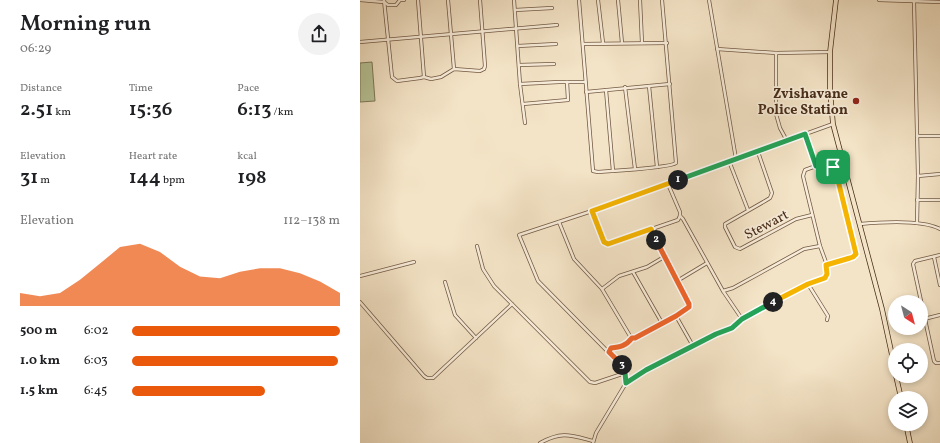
<!DOCTYPE html>
<meta charset="utf-8">
<style>
body{margin:0;font-family:Vollkorn,serif;background:#f2f2f2;color:#202124;height:100vh;display:flex;flex-direction:column;font-size:15px;white-space:nowrap}
*{box-sizing:border-box;margin:0}
p{font-size:13px;color:#757577}
.icon{flex:none;width:22px;height:22px;fill:none;stroke:currentColor;stroke-width:2;stroke-linecap:round;stroke-linejoin:round}
.map{position:relative;flex:1;overflow:hidden}
.side{display:flex;flex-direction:column;background:#fff;width:360px}
.side>*{flex:none}
.needle{width:26px;rotate:144deg}
.tools{position:absolute;left:528px;top:295px;display:grid;gap:8px}
.tools a{display:grid;place-items:center;width:40px;height:40px;border-radius:50%;background:#fff;box-shadow:0 2px 6px #0003;font-size:20px}
.pin{position:absolute;display:grid;place-items:center;width:34px;height:34px;color:#fff;margin:-17px;border-radius:8px;box-shadow:0 2px 6px #0006}
.km{position:absolute;width:20px;height:20px;margin:-10px;border-radius:50%;background:#222;color:#fff;font-size:11px;line-height:20px;text-align:center}
.round{display:grid;place-items:center;flex:none;width:42px;height:42px;border-radius:21px;background:#f2f2f2}
.summary{display:flex;align-items:center;justify-content:space-between;height:68px;padding:0 20px}
h1{font-size:22px;font-weight:600;line-height:30px}
.figures{display:grid;grid-template-columns:repeat(3,1fr);gap:6px;height:68px;padding:4px 20px}
.figures div{display:grid;align-content:center}
.figures b{font-size:20px;font-weight:600}
.figures small{font-size:11px;font-weight:400}
.figures p{font-size:11px}
.chart{height:112px;padding:8px 20px}
.chart p{display:flex;justify-content:space-between}
.chart svg{width:100%;height:72px;margin-top:4px;fill:#ea580c;opacity:.7}
ul{padding:0 20px;list-style:none;font-size:13px}
li{display:grid;grid-template-columns:64px 48px 1fr;align-items:center;height:30px}
li i{height:10px;border-radius:5px;background:#ea580c}
main{display:flex;flex:1;min-height:0}
.map>svg:first-child{display:block}
.green{fill:#b7c599;stroke:#7e7858}
.lines{fill:none;stroke-linecap:round;stroke-linejoin:round}
.minor-casing{stroke:#725943;stroke-width:4}
.trunk-casing{stroke:#462b17;stroke-width:5.5}
.minor{stroke:#f8eddb;stroke-width:2.5}
.trunk{stroke:#f4e4c7;stroke-width:4}
.split-1-casing{stroke:#fff;stroke-width:8}
.split-2-casing{stroke:#fff;stroke-width:8}
.split-3-casing{stroke:#fff;stroke-width:8}
.split-4-casing{stroke:#fff;stroke-width:8}
.split-5-casing{stroke:#fff;stroke-width:8}
.split-1{stroke:#22a559;stroke-width:5}
.split-2{stroke:#f5b400;stroke-width:5}
.split-3{stroke:#f0652b;stroke-width:5}
.split-4{stroke:#22a559;stroke-width:5}
.split-5{stroke:#f5b400;stroke-width:5}
.poi-dot{fill:#8f2418;stroke:#f8eddb;stroke-width:1.5}
.labels{text-anchor:middle;stroke-width:3.5;stroke-linejoin:round;paint-order:stroke}
.poi-label{font-size:14px;font-weight:bold;fill:#462b17;stroke:#f8eddb;text-anchor:end}
.street-label{font-size:14px;fill:#462b17;stroke:#f8eddb}
</style>
<main>
<section class="side">
<div class="summary"><div><h1>Morning run</h1><p>06:29</p></div><a class="round"><svg class="icon" aria-label="share" viewBox="0 0 24 24"><path d="M12 15V3M7 8l5-5 5 5M5 13v7h14v-7"/></svg></a></div>
<div class="figures">
<div><p>Distance</p><b>2.51<small> km</small></b></div>
<div><p>Time</p><b>15:36</b></div>
<div><p>Pace</p><b>6:13<small> /km</small></b></div>
</div>
<div class="figures">
<div><p>Elevation</p><b>31<small> m</small></b></div>
<div><p>Heart rate</p><b>144<small> bpm</small></b></div>
<div><p>kcal</p><b>198</b></div>
</div>
<div class="chart"><p><span>Elevation</span>112–138 m</p>
<svg viewBox="0 0 160 44" preserveAspectRatio="none"><path d="M0 44V36L10 38L20 36L30 28L40 18L50 8L60 6L70 11L80 20L90 26L100 27L110 23L120 21L130 21L140 24L150 29L160 36V44z"/></svg>
</div>
<ul>
<li><b>500 m</b>6:02<i style="width:100%"></i></li>
<li><b>1.0 km</b>6:03<i style="width:99%"></i></li>
<li><b>1.5 km</b>6:45<i style="width:64%"></i></li>
</ul>
</section>
<div class="map">
<svg width="580" height="443" viewBox="0 0 580 443">
<rect width="100%" height="100%" fill="#f4e4c7"/>
<filter id="stains"><feTurbulence type="fractalNoise" baseFrequency=".005" numOctaves="4"/><feColorMatrix values="0 0 0 0 .2 0 0 0 0 .09 0 0 0 0 .02 0 0 0 .5 -.17"/></filter>
<radialGradient id="worn" r=".72"><stop offset=".6" stop-color="#630" stop-opacity="0"/><stop offset="1" stop-color="#630" stop-opacity=".3"/></radialGradient>
<path class="green" d="M12,62l3,39 -15,1v-39z"/>
<g class="lines">
<defs>
<g id="minor">
<path d="M0,0l24,2 4,3h8l4,-5h4"/>
<path d="M24,0l8,77 5,4 23,-3 4,-1 7,2 10,-2 13,-8 26,2 4,-2 1,-3 -5,-66"/>
<path d="M58,0l6,77"/>
<path d="M88,0l6,69"/>
<path d="M154,0l6,84 5,39"/>
<path d="M219,0l14,171 5,1c12,-1 72,-4 78,-9l-14,-163"/>
<path d="M238,0l5,43"/>
<path d="M258,0l4,43"/>
<path d="M280,0l2,43"/>
<path d="M349,0l27,159"/>
<path d="M519,0l61,2"/>
<path d="M554,2l4,174 -1,47"/>
<path d="M155,10l37,-2"/>
<path d="M0,42l197,-17"/>
<path d="M223,44l84,-1"/>
<path d="M158,46l38,-2"/>
<path d="M357,49l59,4"/>
<path d="M159,65l35,-1"/>
<path d="M160,84l39,-2h26"/>
<path d="M289,86l8,81"/>
<path d="M265,87l10,82"/>
<path d="M246,90l7,81"/>
<path d="M226,92l84,-8"/>
<path d="M163,104l45,-4 -1,-18"/>
<path d="M445,134l11,32"/>
<path d="M557,136h23"/>
<path d="M427,141l-7,-13 -4,-14v-61l54,-1"/>
<path d="M398,152l14,41 -2,5 -5,3 -40,23v3l10,20 5,2 56,-30 16,-4"/>
<path d="M369,161l19,49"/>
<path d="M468,164l5,3 3,5 20,82 -3,3 -3,1 -23,7 -7,-19 -17,-70 2,-6 11,-4z"/>
<path d="M558,176l22,-2"/>
<path d="M557,200h23"/>
<path d="M232,211l12,31 4,2 70,-24 2,-4v-4l-12,-28"/>
<path d="M320,216l3,3 40,72 19,28"/>
<path d="M199,222l15,37 28,30 17,-13 28,-9 17,-10"/>
<path d="M500,224c22,-2 61,-5 80,5"/>
<path d="M117,246l6,23 11,17 96,96 5,1 30,-10"/>
<path d="M580,255l-25,6 -2,3 21,97 2,2h4"/>
<path d="M574,257l6,28"/>
<path d="M273,272l29,51"/>
<path d="M0,276l54,-14"/>
<path d="M317,281l30,-18"/>
<path d="M85,282l10,33 21,23"/>
<path d="M448,284l20,32 -1,4"/>
<path d="M242,289l28,47 5,2 41,-22 13,-9v-3l-38,-75"/>
<path d="M363,291l10,-3 71,-39 16,-3"/>
<path d="M0,302l64,74 3,2h6l79,-74"/>
<path d="M316,316l17,30"/>
<path d="M564,319l16,-4"/>
<path d="M249,352l2,-4c9,-1 15,-2 21,-10"/>
<path d="M266,383l20,-13 70,-36 16,-6 10,-9 32,-17 34,-18 17,-6 2,-4v-9"/>
<path d="M180,443c22,-12 30,-8 53,-2"/>
<path d="M233,443l3,-10 30,-50 -2,-15 -86,-87 -19,-46 73,-24 241,-87"/>
</g>
<g id="trunk">
<path d="M476,0l-6,52v38l3,34 49,185 13,60"/>
<path d="M536,376l5,22"/>
<path d="M546,424l4,19"/>
</g>
</defs>
<use href="#minor" class="minor-casing"/>
<use href="#trunk" class="trunk-casing"/>
<use href="#minor" class="minor"/>
<use href="#trunk" class="trunk"/>
</g>
<g class="lines">
<defs>
<path id="split-1" d="M318,180l127,-46 11,32 12,-2 5,3"/>
<path id="split-2" d="M296,240l-5,-11 -43,15 -4,-2 -12,-31 86,-31"/>
<path id="split-3" d="M262,365l-13,-13 2,-4c9,-1 15,-2 21,-10h3l41,-22 13,-9v-3l-33,-64"/>
<path id="split-4" d="M262,365l3,8 1,10 20,-13 70,-36 16,-6 10,-9 31,-17"/>
<path id="split-5" d="M413,302l35,-18 17,-6 2,-4 -1,-9 24,-7 3,-1 3,-3 -20,-82 -3,-5"/>
</defs>
<use href="#split-1" class="split-1-casing"/>
<use href="#split-2" class="split-2-casing"/>
<use href="#split-3" class="split-3-casing"/>
<use href="#split-4" class="split-4-casing"/>
<use href="#split-5" class="split-5-casing"/>
<use href="#split-1" class="split-1"/>
<use href="#split-2" class="split-2"/>
<use href="#split-3" class="split-3"/>
<use href="#split-4" class="split-4"/>
<use href="#split-5" class="split-5"/>
</g>
<circle class="poi-dot" cx="496" cy="101" r="4"/>
<g class="labels">
<g class="poi-label">
<text x="488" y="98">Zvishavane<tspan x="488" dy="16">Police Station</tspan></text>
</g>
<g class="street-label">
<text transform="translate(406 224) rotate(-28)" y="5">Stewart</text>
</g>
</g>
<rect width="100%" height="100%" filter="url(#stains)"/>
<rect width="100%" height="100%" fill="url(#worn)"/>
</svg>
<div class="tools">
<a><svg class="needle" viewBox="-14 -14 28 28"><path d="M0-13l5 13h-10z" fill="#e53935"/><path d="M0 13l5-13h-10z" fill="#757577"/></svg></a>
<a><svg class="icon" aria-label="locate" viewBox="0 0 24 24"><circle cx="12" cy="12" r="6"/><path d="M12 2v4M12 18v4M2 12h4M18 12h4"/></svg></a>
<a><svg class="icon" aria-label="layers" viewBox="0 0 24 24"><path d="M12 4l9 5-9 5-9-5zM3 14l9 5 9-5"/></svg></a>
</div>
<div class="pin" style="left:473px;top:167px;background:#1e9e55"><svg class="icon" aria-label="arrive" viewBox="0 0 24 24"><path d="M6 21V4h12l-3 4 3 4H6"/></svg></div>
<b class="km" style="left:318px;top:180px">1</b>
<b class="km" style="left:296px;top:240px">2</b>
<b class="km" style="left:262px;top:365px">3</b>
<b class="km" style="left:413px;top:302px">4</b>
</div>
</main>
